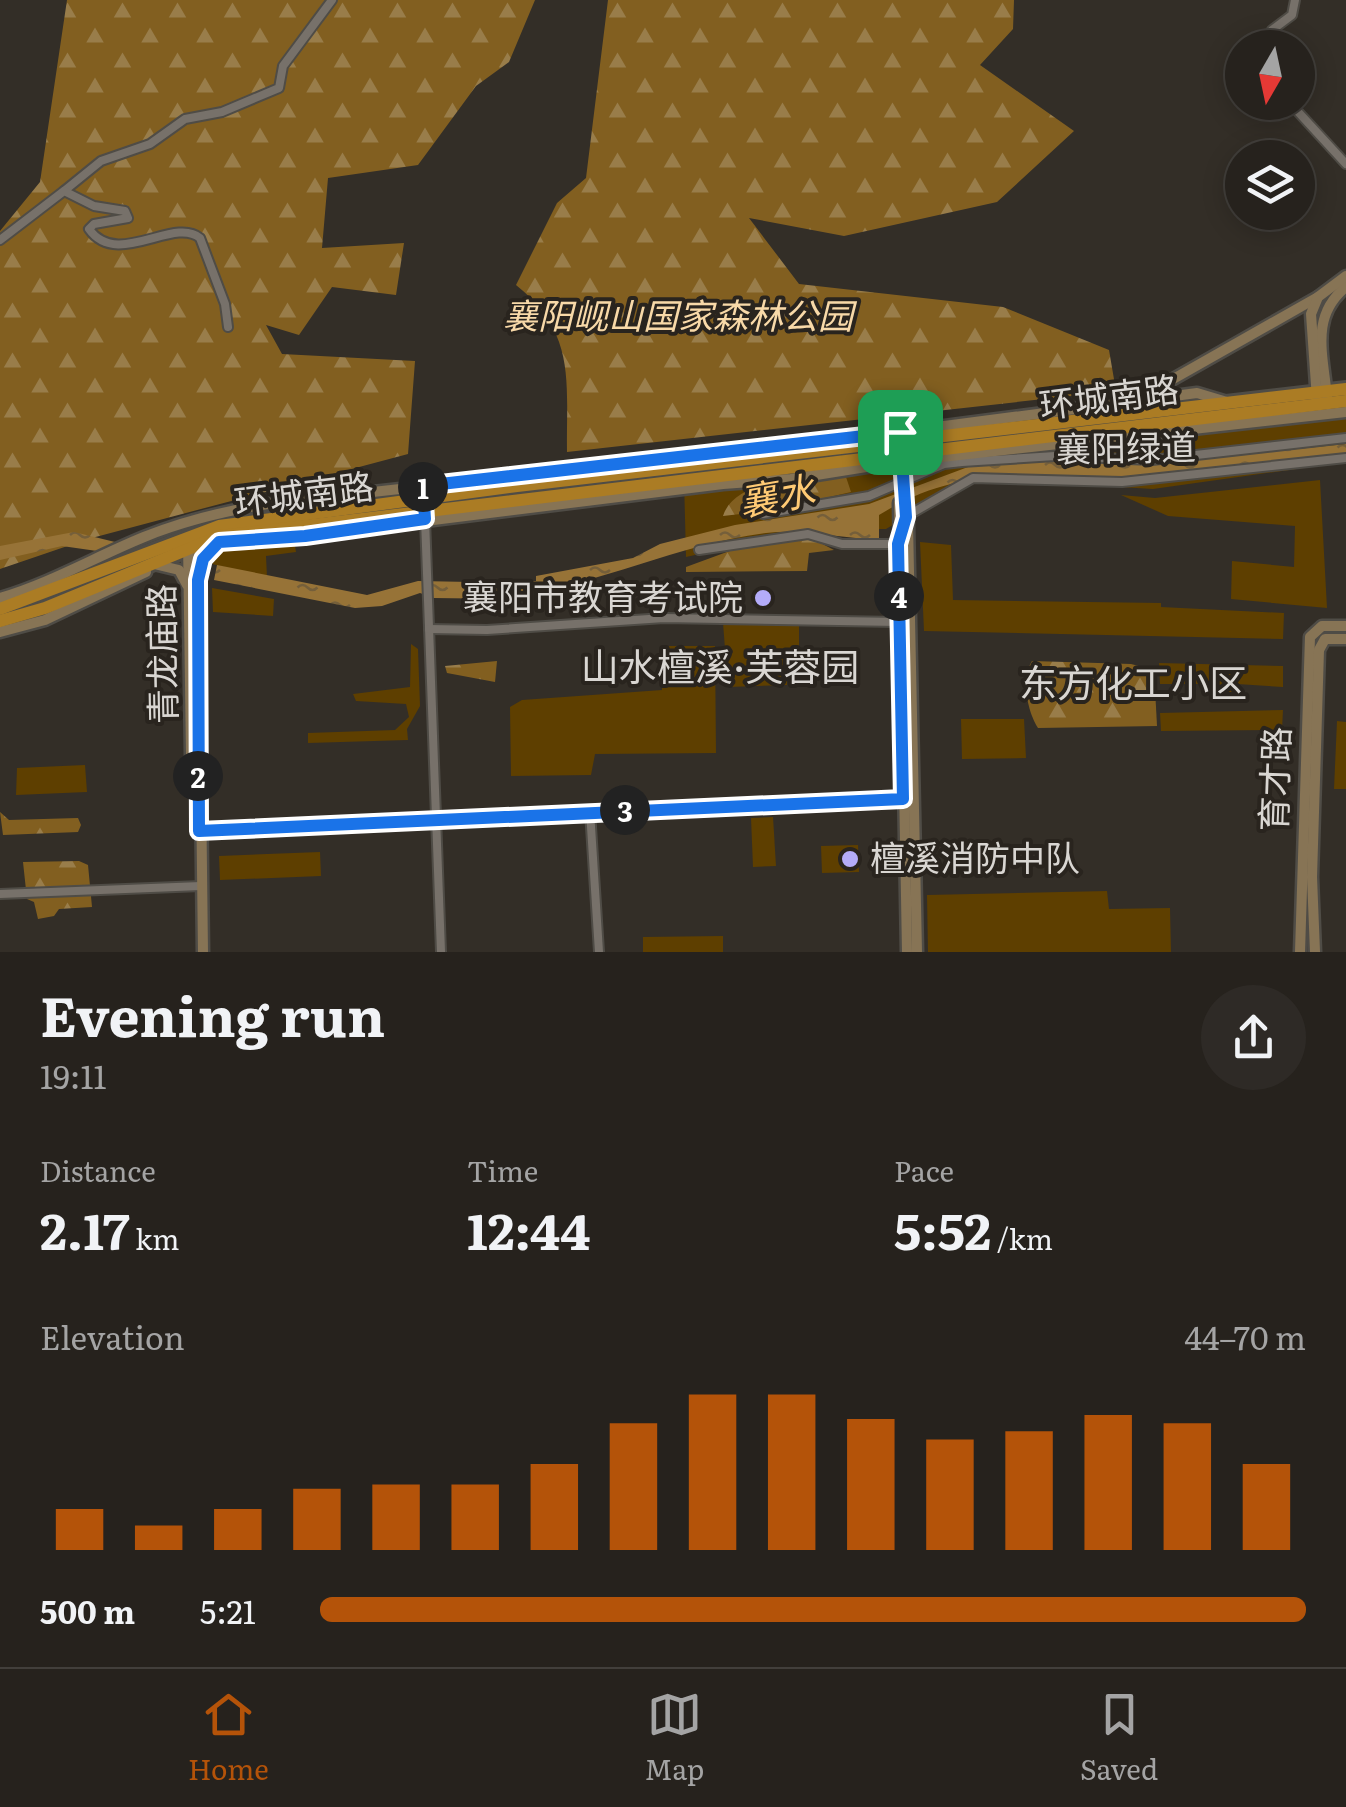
<!DOCTYPE html>
<meta charset="utf-8">
<style>
body{margin:0;font-family:Literata,"Noto Sans SC",serif;background:#2e2a26;color:#f1f3f6;height:100vh;display:flex;flex-direction:column;font-size:38px;white-space:nowrap}
*{box-sizing:border-box;margin:0}
p{font-size:32px;color:#a4a4a4}
.icon{flex:none;width:55px;height:55px;fill:none;stroke:currentColor;stroke-width:2;stroke-linecap:round;stroke-linejoin:round}
.map{position:relative;height:952px;overflow:hidden}
.side{display:flex;flex-direction:column;background:#26221d;flex:1}
.side>*{flex:none}
.needle{width:65px;rotate:189deg}
.fabs{position:absolute;left:1225px;top:30px;display:grid;gap:20px}
.fabs a{display:grid;place-items:center;width:90px;height:90px;border-radius:50%;background:#26221d;box-shadow:0 5px 25px #0003,0 0 0 2px #423f3b;font-size:50px}
.pin{position:absolute;display:grid;place-items:center;width:85px;height:85px;color:#fff;margin:-42px;border-radius:20px;box-shadow:0 5px 15px #0006}
.km{position:absolute;width:50px;height:50px;margin:-25px;border-radius:50%;background:#222;color:#fff;font-size:28px;line-height:50px;text-align:center}
.round{display:grid;place-items:center;flex:none;width:105px;height:105px;border-radius:52px;background:#2e2a26}
.overview{display:flex;align-items:center;justify-content:space-between;height:170px;padding:0 40px}
h1{font-size:55px;font-weight:700;line-height:75px}
.figures{display:grid;grid-template-columns:repeat(3,1fr);gap:15px;height:170px;padding:10px 40px}
.figures div{display:grid;align-content:center}
.figures b{font-size:50px;font-weight:700}
.figures small{font-size:28px;font-weight:400}
.figures p{font-size:28px}
.chart{height:280px;padding:20px 40px}
.chart p{display:flex;justify-content:space-between}
.chart svg{width:100%;height:180px;margin-top:10px;stroke:#b45309;stroke-width:6}
ul{padding:0 40px;list-style:none;font-size:32px}
li{display:grid;grid-template-columns:160px 120px 1fr;align-items:center;height:75px}
li i{height:25px;border-radius:12px;background:#b45309}
.dock{display:flex;justify-content:space-around;align-items:center;height:140px;border-top:2px solid #423f3b;background:#26221d;font-size:28px;color:#a4a4a4}
.dock a{display:grid;justify-items:center;gap:5px}
.dock .selected{color:#b45309}
.map>svg:first-child{display:block}
.green{fill:#5e3f00}
.forest{fill:url(#forest-firs)}
.water{fill:url(#water-ripples)}
.lines{fill:none;stroke-linecap:round;stroke-linejoin:round}
.street-casing{stroke:#4f4c46;stroke-width:12}
.secondary-casing{stroke:#4f4c46;stroke-width:15}
.highway-casing{stroke:#4f4c46;stroke-width:18}
.street{stroke:#77716a;stroke-width:8}
.secondary{stroke:#877455;stroke-width:10}
.highway{stroke:#ab7c24;stroke-width:12}
.route-casing{stroke:#fff;stroke-width:20}
.route{stroke:#1a73e8;stroke-width:12}
.poi-dot{fill:#b4acf9;stroke:#29241e;stroke-width:4}
.labels{text-anchor:middle;stroke-width:8;stroke-linejoin:round;paint-order:stroke}
.park-label{font-size:35px;font-style:italic;fill:#f8d9a8;stroke:#29241e}
.street-label{font-size:35px;fill:#d9d6d2;stroke:#29241e}
.poi-label{font-size:35px;fill:#d9d6d2;stroke:#29241e;text-anchor:end}
.water-label{font-size:38px;font-style:italic;fill:#ffca74;stroke:#29241e}
.neighbourhood-label{font-size:38px;fill:#d9d6d2;stroke:#29241e}
</style>
<div class="map">
<svg width="1346" height="952" viewBox="0 0 1346 952">
<defs>
<pattern id="forest-firs" width="22" height="20" patternUnits="userSpaceOnUse" patternTransform="scale(2.5)"><rect width="22" height="20" fill="#825f20"/><path d="M5 1l3.5 6h-7zM16 11l3.5 6h-7z" fill="#997d4a"/></pattern>
<pattern id="water-ripples" width="26" height="14" patternUnits="userSpaceOnUse" patternTransform="scale(2.5)"><rect width="26" height="14" fill="#977337"/><path d="M2 4q2-2 4 0t4 0M15 11q2-2 4 0t4 0" fill="none" stroke="#755f3a"/></pattern>
</defs>
<rect width="100%" height="100%" fill="#332e27"/>
<g class="green">
<path d="M1346,401v61l-193,27 -180,-11 -87,51 -79,1 -121,27 -2,-78z"/>
<path d="M1320,480l7,128 -96,-9 1,-38 62,6 1,-41 -127,-10 -47,-21 34,3z"/>
<path d="M294,539l2,13 -30,4 1,21 -55,-13 11,-15z"/>
<path d="M920,542l31,3 2,55 208,3v4l123,6 -1,26 -359,-8z"/>
<path d="M212,588l62,11 -1,17 -60,-4z"/>
<path d="M723,623l76,2v52l-12,3v5l-59,2z"/>
<path d="M411,644l7,5 2,57 -13,23 1,11 -100,3v-10l87,-3 14,-13 -3,-13 -50,-3 -3,-7 57,-7z"/>
<path d="M661,646h54l1,107 -121,1 -4,21 -80,1 -1,-69 12,-7 140,-10z"/>
<path d="M1159,663l124,3v21l-46,-3 -4,8h-17l-6,-8h-50z"/>
<path d="M1283,710l-1,20 -121,1 -1,-18z"/>
<path d="M961,719h63l2,39 -64,1z"/>
<path d="M1337,721l9,1v67h-12z"/>
<path d="M85,765l2,27 -71,3 1,-27z"/>
<path d="M773,817l3,49 -23,1 -2,-49z"/>
<path d="M858,845l1,27 -37,1 -1,-27z"/>
<path d="M320,852l1,24 -101,4 -1,-24z"/>
<path d="M1107,891l2,18 61,-1 1,44h-243l-1,-57z"/>
<path d="M723,936v16h-80v-15z"/>
</g>
<g class="forest">
<path d="M67,0h468l-26,62 -33,24 -58,79 -90,13 -6,70 82,-5 -8,52 -64,-8 -33,48 -33,-10 16,29 133,7 -7,93 -320,85 -88,30v-338l40,-49z"/>
<path d="M608,0h406l-1,29 -33,36 94,66 -77,71 -153,34 -95,-18 50,66 204,23 106,43 7,41 -549,61c-1,-70 10,-118 -51,-167l41,-82 29,-25z"/>
<path d="M835,474l11,3 5,15 -61,14h-11l-10,-15 -14,7 -6,15 -26,3c12,-38 79,-36 112,-42z"/>
<path d="M809,537l25,13 -25,3 -2,18 -121,1v-5l49,-18z"/>
<path d="M497,661l-2,21 -48,-9 -2,-7z"/>
<path d="M1032,661l99,3 23,6 3,56 -119,2c-11,-17 -17,-49 -6,-67z"/>
<path d="M0,812l9,8 69,-2 3,7 -3,7 -75,3z"/>
<path d="M79,861l9,4 4,42 -33,2 -5,7 -16,3 -4,-17 -7,-3 -4,-37z"/>
</g>
<g class="water">
<path d="M1346,444v11c-73,8 -148,20 -222,24 -96,6 -153,-21 -245,36v24c-38,0 -75,-11 -113,-6 -88,11 -165,52 -249,61v5l-83,-1 -14,-5 -38,13 -27,2 -141,-28 3,-15 150,30 51,-14 53,1 1,4 64,-5v-5l97,-18 27,-14 75,-19 134,-21 107,-40 40,-4 141,3z"/>
<path d="M74,532l41,10 -18,9 -35,-5 -62,14v-14z"/>
</g>
<g class="lines">
<defs>
<g id="street">
<path d="M1266,48l6,-18 20,-15 3,-15"/>
<path d="M1289,102l57,62"/>
<path d="M64,191l37,-30 49,-17 35,-25 37,-7 57,-24 4,-22 49,-66"/>
<path d="M0,240l64,-49 30,15 31,5 3,7 -34,6 -5,5c28,40 85,-13 111,9l25,66 3,23"/>
<path d="M770,512l3,-12 -15,-3 -3,9 8,8 106,-18 75,-32 18,-2 93,-6 97,4 194,-22"/>
<path d="M907,516l66,-38 149,4 224,-24"/>
<path d="M425,519l16,433"/>
<path d="M699,550l109,-16 34,10h56l1,-6"/>
<path d="M429,629l58,1 177,-12 235,4"/>
<path d="M590,811l9,141"/>
<path d="M199,831l704,-32"/>
<path d="M0,894l201,-8"/>
</g>
<g id="secondary">
<path d="M1145,395l173,-98"/>
<path d="M1327,397c-4,-43 -17,-81 19,-110"/>
<path d="M1317,399l-6,-85 7,-17 28,-21"/>
<path d="M901,434l7,90 9,428"/>
<path d="M915,460l431,-48"/>
<path d="M899,503l8,449"/>
<path d="M198,538l5,414"/>
<path d="M246,539l59,-3 418,-52 68,-5 94,-15"/>
<path d="M188,542l3,213"/>
<path d="M154,564l25,6 8,15"/>
<path d="M0,598c51,-15 95,-41 144,-61 42,-17 85,-27 130,-34l556,-62 367,-48 30,9"/>
<path d="M0,632l45,-12 101,-48"/>
<path d="M1300,952l10,-315 12,-11h24"/>
<path d="M1315,952l-3,-75 7,-227 6,-11h21"/>
</g>
<g id="highway">
<path d="M0,609l219,-83 298,-40 829,-97"/>
<path d="M0,621l45,-13 175,-72 1126,-135"/>
</g>
</defs>
<use href="#street" class="street-casing"/>
<use href="#secondary" class="secondary-casing"/>
<use href="#highway" class="highway-casing"/>
<use href="#street" class="street"/>
<use href="#secondary" class="secondary"/>
<use href="#highway" class="highway"/>
</g>
<g class="lines">
<defs>
<path id="route" d="M900,432l6,85 -8,27 5,255 -704,32 -1,-251 5,-21 16,-17 86,-6 120,-17 -2,-33z"/>
</defs>
<use href="#route" class="route-casing"/>
<use href="#route" class="route"/>
</g>
<g class="poi-dot">
<circle cx="763" cy="598" r="10"/>
<circle cx="850" cy="859" r="10"/>
</g>
<g class="labels">
<g class="park-label">
<text x="678" y="329">襄阳岘山国家森林公园</text>
</g>
<g class="street-label">
<text transform="translate(1109 398) rotate(-7)" y="12">环城南路</text>
<text transform="translate(1126 449) rotate(-1)" y="12">襄阳绿道</text>
<text transform="translate(304 495) rotate(-7)" y="12">环城南路</text>
<text transform="translate(163 654) rotate(-91)" y="12">青龙庙路</text>
<text transform="translate(1276 779) rotate(-88)" y="12">育才路</text>
</g>
<g class="poi-label">
<text x="743" y="610">襄阳市教育考试院</text>
<text x="870" y="871" text-anchor="start">檀溪消防中队</text>
</g>
<g class="water-label">
<text transform="translate(777 497) rotate(-10)" y="13">襄水</text>
</g>
<g class="neighbourhood-label">
<text x="720" y="681">山水檀溪·芙蓉园</text>
<text x="1133" y="697">东方化工小区</text>
</g>
</g>
</svg>
<div class="fabs">
<a><svg class="needle" viewBox="-14 -14 28 28"><path d="M0-13l5 13h-10z" fill="#e53935"/><path d="M0 13l5-13h-10z" fill="#a4a4a4"/></svg></a>
<a><svg class="icon" aria-label="layers" viewBox="0 0 24 24"><path d="M12 4l9 5-9 5-9-5zM3 14l9 5 9-5"/></svg></a>
</div>
<div class="pin" style="left:900px;top:432px;background:#1e9e55"><svg class="icon" aria-label="arrive" viewBox="0 0 24 24"><path d="M6 21V4h12l-3 4 3 4H6"/></svg></div>
<b class="km" style="left:423px;top:487px">1</b>
<b class="km" style="left:198px;top:776px">2</b>
<b class="km" style="left:625px;top:810px">3</b>
<b class="km" style="left:899px;top:596px">4</b>
</div>
<section class="side">
<div class="overview"><div><h1>Evening run</h1><p>19:11</p></div><a class="round"><svg class="icon" aria-label="share" viewBox="0 0 24 24"><path d="M12 15V3M7 8l5-5 5 5M5 13v7h14v-7"/></svg></a></div>
<div class="figures">
<div><p>Distance</p><b>2.17<small> km</small></b></div>
<div><p>Time</p><b>12:44</b></div>
<div><p>Pace</p><b>5:52<small> /km</small></b></div>
</div>
<div class="chart"><p><span>Elevation</span>44–70 m</p>
<svg viewBox="0 0 160 44" preserveAspectRatio="none"><path d="M5 44V34M15 44V38M25 44V34M35 44V29M45 44V28M55 44V28M65 44V23M75 44V13M85 44V6M95 44V6M105 44V12M115 44V17M125 44V15M135 44V11M145 44V13M155 44V23"/></svg>
</div>
<ul>
<li><b>500 m</b>5:21<i style="width:100%"></i></li>
</ul>
</section>
<nav class="dock">
<a class="selected"><svg class="icon" aria-label="home" viewBox="0 0 24 24"><path d="M3 11l9-7 9 7M6 9v11h12V9"/></svg>Home</a>
<a><svg class="icon" aria-label="map" viewBox="0 0 24 24"><path d="M3 6l6-2 6 2 6-2v14l-6 2-6-2-6 2zM9 4v14M15 6v14"/></svg>Map</a>
<a><svg class="icon" aria-label="saved" viewBox="0 0 24 24"><path d="M7 4h10v16l-5-4-5 4z"/></svg>Saved</a>
</nav>
